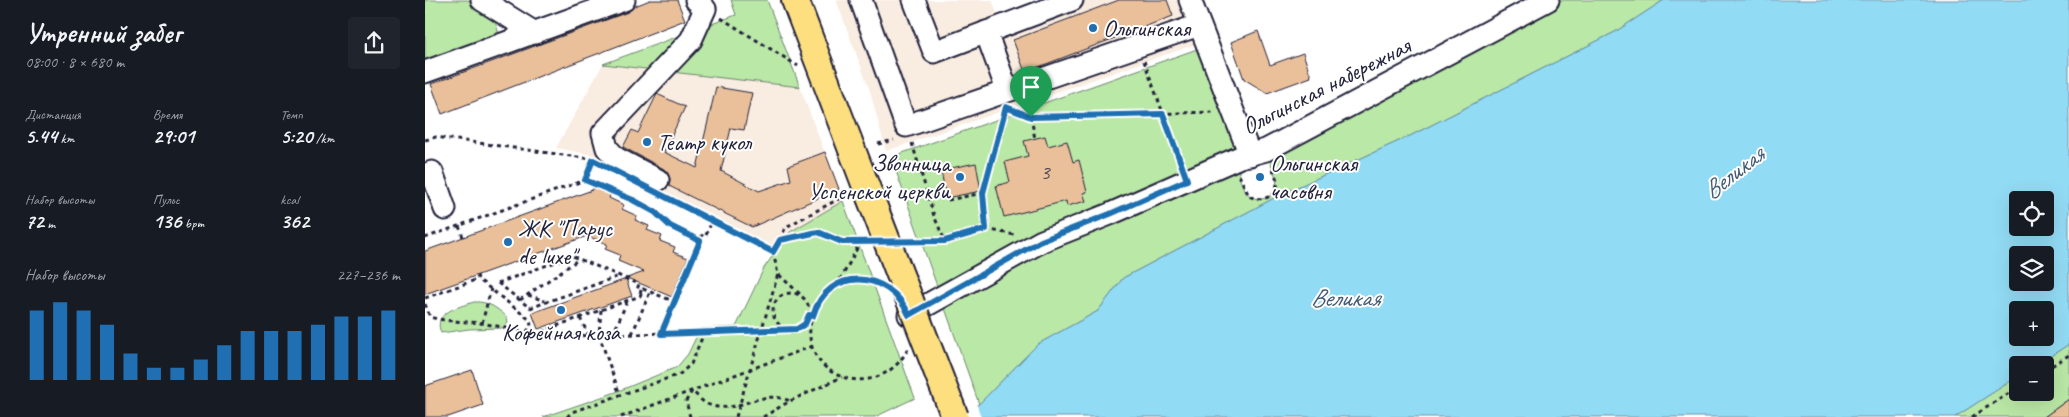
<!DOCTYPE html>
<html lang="ru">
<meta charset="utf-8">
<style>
body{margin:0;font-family:Caveat,sans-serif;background:#20242c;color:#f1f3f6;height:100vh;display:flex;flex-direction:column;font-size:19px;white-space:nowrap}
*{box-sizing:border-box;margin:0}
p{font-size:16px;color:#9ea1a6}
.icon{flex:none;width:28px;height:28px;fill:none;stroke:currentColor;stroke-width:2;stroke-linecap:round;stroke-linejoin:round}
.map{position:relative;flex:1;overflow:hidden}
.sheet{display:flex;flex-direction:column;background:#171b24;width:425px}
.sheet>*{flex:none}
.buttons{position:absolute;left:1584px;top:191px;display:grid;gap:10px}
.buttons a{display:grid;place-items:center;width:45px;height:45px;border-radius:5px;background:#171b24;box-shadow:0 5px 20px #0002;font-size:25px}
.pin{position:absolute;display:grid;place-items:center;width:42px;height:42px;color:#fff;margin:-51px -21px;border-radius:50% 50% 50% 0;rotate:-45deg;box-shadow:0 0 5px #0007}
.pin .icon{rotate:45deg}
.round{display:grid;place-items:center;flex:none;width:52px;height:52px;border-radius:5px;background:#20242c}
.summary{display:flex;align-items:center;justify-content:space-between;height:85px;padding:0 25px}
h1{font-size:28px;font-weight:700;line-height:38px}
.stats{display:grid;grid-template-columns:repeat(3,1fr);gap:8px;height:85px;padding:5px 25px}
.stats div{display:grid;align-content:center}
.stats b{font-size:21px;font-weight:700}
.stats small{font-size:14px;font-weight:400}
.stats p{font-size:14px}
.chart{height:140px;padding:10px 25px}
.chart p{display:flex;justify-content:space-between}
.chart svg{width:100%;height:90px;margin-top:5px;stroke:#1f6fb2;stroke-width:6}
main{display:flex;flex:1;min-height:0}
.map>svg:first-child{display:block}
.built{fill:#f9ece1}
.green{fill:#bae8a6;stroke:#6e8570}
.water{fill:#92dbf4;stroke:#6591aa;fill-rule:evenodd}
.pier{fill:#fff}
.building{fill:#eac09a;stroke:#22223b}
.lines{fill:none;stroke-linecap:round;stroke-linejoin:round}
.minor-casing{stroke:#22223b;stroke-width:25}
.major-casing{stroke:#22223b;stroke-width:30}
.path{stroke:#22223b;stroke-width:3;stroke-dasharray:4 4;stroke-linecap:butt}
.minor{stroke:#fff;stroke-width:21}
.major{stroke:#fddf80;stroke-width:26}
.major-bridge-casing{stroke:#22223b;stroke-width:30;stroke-linecap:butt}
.major-bridge{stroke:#fddf80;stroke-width:26}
.route-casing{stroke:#fff;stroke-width:10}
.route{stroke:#1f6fb2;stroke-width:6}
.poi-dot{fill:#1f6fb2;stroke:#fff;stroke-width:2}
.labels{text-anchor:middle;stroke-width:4;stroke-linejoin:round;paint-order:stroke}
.number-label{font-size:21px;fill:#544a53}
.poi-label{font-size:24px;fill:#22223b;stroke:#fff;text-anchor:start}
.street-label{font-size:24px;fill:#22223b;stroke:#fff}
.water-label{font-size:25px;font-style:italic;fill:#445a72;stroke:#fff}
</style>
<main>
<section class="sheet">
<div class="summary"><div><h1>Утренний забег</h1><p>08:00 · 8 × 680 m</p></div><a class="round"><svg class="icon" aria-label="share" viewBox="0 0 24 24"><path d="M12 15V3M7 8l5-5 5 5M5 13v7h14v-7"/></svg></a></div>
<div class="stats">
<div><p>Дистанция</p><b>5.44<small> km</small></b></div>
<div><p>Время</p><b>29:01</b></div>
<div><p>Темп</p><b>5:20<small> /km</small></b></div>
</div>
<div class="stats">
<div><p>Набор высоты</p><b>72<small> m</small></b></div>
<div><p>Пульс</p><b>136<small> bpm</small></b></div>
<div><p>kcal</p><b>362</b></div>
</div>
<div class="chart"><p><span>Набор высоты</span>227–236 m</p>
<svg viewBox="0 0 160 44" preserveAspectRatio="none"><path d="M5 44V10M15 44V6M25 44V10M35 44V17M45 44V31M55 44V38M65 44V38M75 44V34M85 44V27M95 44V20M105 44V20M115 44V20M125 44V17M135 44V13M145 44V13M155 44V10"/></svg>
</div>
</section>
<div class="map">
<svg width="1644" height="417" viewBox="0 0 1644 417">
<rect width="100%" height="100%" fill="#fff"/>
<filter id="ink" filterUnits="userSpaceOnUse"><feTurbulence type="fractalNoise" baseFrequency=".02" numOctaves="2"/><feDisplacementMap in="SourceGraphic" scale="10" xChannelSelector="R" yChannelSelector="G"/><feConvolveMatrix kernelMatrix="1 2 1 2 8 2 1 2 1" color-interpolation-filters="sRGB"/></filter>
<g filter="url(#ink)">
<g class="built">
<path d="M411,0h156l7,18 45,-18h157l13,38 -328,113 -16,-60z"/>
<path d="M178,64l197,23 43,114 -53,31 -12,17 -185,-94 -37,-7z"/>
</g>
<g class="green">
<path d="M0,0h43l24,12 9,28 -76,25z"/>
<path d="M306,0h36l33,87 -197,-23 133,-49z"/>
<path d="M1135,0h104l-49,32 -205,104 -130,59 -157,83 -25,33 -60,33 -59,60 -88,-247 309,-109 40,109c0,5 -1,11 -1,16 2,20 18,35 35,20l3,-13 -10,-26 188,-92z"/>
<path d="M418,201l72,197 -40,19h-332l73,-25 61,-25 11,-13 12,-25 36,-2 28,-59 26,-36z"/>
<path d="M49,302c14,-1 23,6 33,15l1,6 -5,5 -34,1 -28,4c-9,-21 18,-26 33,-31z"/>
<path d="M1644,344v55l-25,18h-89l62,-40v15h28v-27h-8z"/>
</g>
<path class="water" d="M1239,0h405v344l-32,21h-20v12l-62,40h-1015l39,-13 59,-60 60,-33 25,-33 157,-83 130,-59 205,-104zM1592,200h28v28h-28zM1592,255h28v27h-28zM1592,310h28v28h-28z"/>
<path class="pier" d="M551,403l5,14h-43l1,-2z"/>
<g class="building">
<path d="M225,0h27l8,20 -243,94 -11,-30 197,-72 7,-6z"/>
<path d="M694,0h48l6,16 -148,56 -12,-32z"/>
<path d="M833,31l12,34 33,-12 8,24 -44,16 -23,-14 -13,-37z"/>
<path d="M291,87l36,6 -8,37 -13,-2 -10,43 38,20 32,-11 -3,-14 37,-14 14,37 -87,38 -83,-41 1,-7 -6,-10 -41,-22 9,-17 6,3 19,-39 28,13 -21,45 33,16z"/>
<path d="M620,136l3,10 19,-5 6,21 6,-2 8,32 -4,1 3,8 -19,5 -1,-5 -62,16 -8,-31 14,-4 -5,-20 23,-6 -4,-15z"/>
<path d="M551,163l5,28 -35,7 -5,-28z"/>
<path d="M169,186l17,7 -2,5 15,7 -2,4 15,7 -2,4 14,6 -2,4 15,6 -2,5 15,6 -2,5 15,6 -16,39 -45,-19 17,-6 -26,-11 2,-6 -15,-6 2,-5 -20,-8 -162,58v-43l167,-61z"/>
<path d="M201,279l6,17 -94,33 -6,-16z"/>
<path d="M47,370l11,35 -35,12h-23v-31z"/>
<path d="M1644,399v18h-25z"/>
</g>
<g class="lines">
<defs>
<g id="minor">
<path d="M57,0l53,33"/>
<path d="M436,0l45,126 293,-101"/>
<path d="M489,0l20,52 138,-52"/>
<path d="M765,0l60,155"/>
<path d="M561,32l21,58"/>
<path d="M0,72l199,-72"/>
<path d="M0,175l7,-3 13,37"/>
<path d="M233,180l-42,-22 -9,-10 -4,-15 88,-93 14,-31 -9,-9"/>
<path d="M484,315l133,-74 68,-27 130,-57 26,-7 282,-150"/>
</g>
<path id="major" d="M370,0l75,197"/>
</defs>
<use href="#minor" class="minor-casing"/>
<use href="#major" class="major-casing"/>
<g class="path">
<path d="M296,18l77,48"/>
<path d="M719,61l37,102"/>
<path d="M585,109l21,8 184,-5"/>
<path d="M606,117l4,22"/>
<path d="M0,140l11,-3 156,22"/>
<path d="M487,143l22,73 11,25"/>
<path d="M453,144l16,-4"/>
<path d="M814,175l10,21c11,6 29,2 28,-13 0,-5 -3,-11 -5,-16"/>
<path d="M160,180l8,-20"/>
<path d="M239,197l109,55 13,-25 62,-33"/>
<path d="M523,200l35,-7 22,-83"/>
<path d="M34,226l4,11"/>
<path d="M561,229l29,6"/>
<path d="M281,235l6,-14"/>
<path d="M0,238l160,-58 48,20 22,12 15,14 30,15"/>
<path d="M356,239l37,-7 24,10 19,-1"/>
<path d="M436,241c-8,14 -15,30 -24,43 -3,3 -6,5 -9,7 -9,8 -15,18 -17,30 -12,57 67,84 97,28"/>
<path d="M483,241h37l41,-12 -3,-36"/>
<path d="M348,252l5,22 22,20"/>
<path d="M52,275l1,4 52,41 1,6 -5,7"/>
<path d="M73,283l74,-27 67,28 -2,6 5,2"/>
<path d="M73,283l32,25"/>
<path d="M411,286l21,-7 24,4"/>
<circle cx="366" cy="311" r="18"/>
<path d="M103,295l17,6"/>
<path d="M0,298l53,-19"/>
<path d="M95,300l59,-41"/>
<path d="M0,304l5,13c17,5 33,4 50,6 21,3 41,9 62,14l250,-8"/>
<path d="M105,308l89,-32"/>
<path d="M176,310l-2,25 21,60"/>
<path d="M155,318l9,18"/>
<path d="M57,323l9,-34"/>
<path d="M109,334l106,-38 3,-7 32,13"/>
<path d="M207,334l18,-42"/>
<path d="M236,334l42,-101"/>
<path d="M188,335l14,-34"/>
<path d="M1620,370l24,-15"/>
<path d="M142,417l5,-5 108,-38 11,-10 13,-31"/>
<path d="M196,417l192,-71"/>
<path d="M265,417l-4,-16 6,-10c5,4 9,10 15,13 29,13 53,-17 83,-3"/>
<path d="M311,417l42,-143"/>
<path d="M338,417l27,-16 52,-24"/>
<path d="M1547,417l45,-29"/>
</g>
<use href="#minor" class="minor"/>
<use href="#major" class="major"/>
<defs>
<path id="major-bridge" d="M445,197l85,220"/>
</defs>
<use href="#major-bridge" class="major-bridge-casing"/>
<use href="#major-bridge" class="major-bridge"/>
</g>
</g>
<g class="lines" filter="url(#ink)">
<defs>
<path id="route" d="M581,107l25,10 132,-3 24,66 -77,34 -69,27 -132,74c-20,-46 -82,-49 -96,1l-4,-1 -4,9 -8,5 -136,5 39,-93 -30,-15 -15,-14 -22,-12 -48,-20 8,-20 180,92 7,-12 38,-8 24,10 103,-1 41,-12 -3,-36z"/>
</defs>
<use href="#route" class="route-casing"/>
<use href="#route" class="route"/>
</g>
<g class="poi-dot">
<circle cx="668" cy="28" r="5"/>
<circle cx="222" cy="142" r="5"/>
<circle cx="535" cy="177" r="5"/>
<circle cx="835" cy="177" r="5"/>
<circle cx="83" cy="242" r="5"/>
<circle cx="136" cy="310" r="5"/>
</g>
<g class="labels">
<g class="number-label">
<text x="620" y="179">3</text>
</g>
<g class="poi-label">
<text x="678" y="36">Ольгинская</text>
<text x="232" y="150">Театр кукол</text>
<text x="525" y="171" text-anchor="end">Звонница<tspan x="525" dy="28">Успенской церкви</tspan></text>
<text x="845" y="171">Ольгинская<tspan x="845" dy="28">часовня</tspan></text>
<text x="93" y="236">ЖК "Парус<tspan x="93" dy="28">de luxe"</tspan></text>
<text x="136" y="340" text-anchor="middle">Кофейная коза</text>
</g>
<g class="street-label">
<text transform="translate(901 86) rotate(-27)" y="8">Ольгинская набережная</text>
</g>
<g class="water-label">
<text transform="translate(1308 172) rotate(-38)" y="9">Великая</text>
<text x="920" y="306">Великая</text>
</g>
</g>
</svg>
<div class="buttons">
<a><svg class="icon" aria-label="locate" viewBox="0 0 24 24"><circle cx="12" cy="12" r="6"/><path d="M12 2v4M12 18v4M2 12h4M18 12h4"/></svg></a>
<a><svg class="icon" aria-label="layers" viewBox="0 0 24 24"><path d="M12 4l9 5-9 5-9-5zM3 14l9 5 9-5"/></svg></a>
<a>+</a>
<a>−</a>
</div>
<div class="pin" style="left:606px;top:117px;background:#1e9e55"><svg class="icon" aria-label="arrive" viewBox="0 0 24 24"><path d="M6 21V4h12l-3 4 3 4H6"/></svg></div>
</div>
</main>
